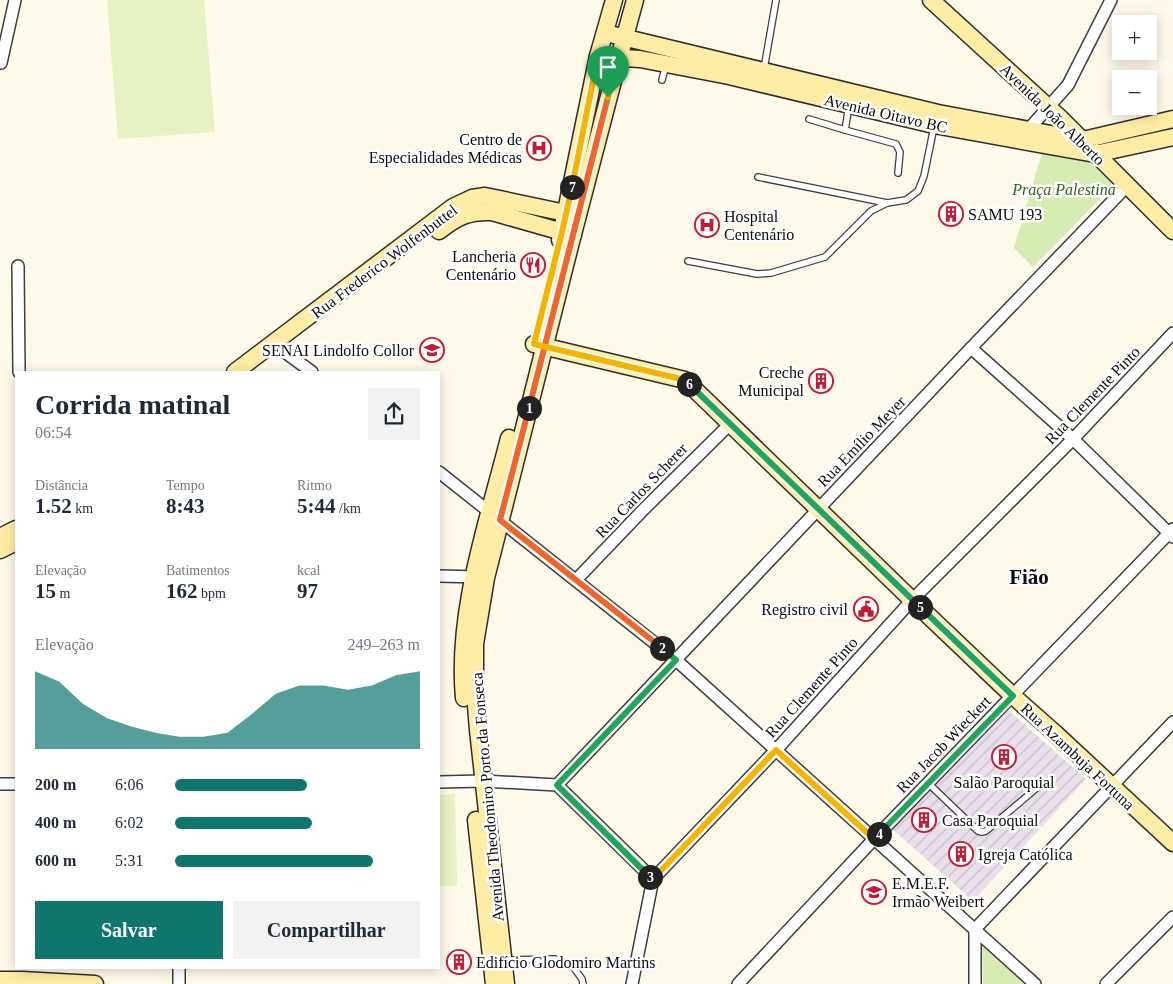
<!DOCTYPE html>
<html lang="pt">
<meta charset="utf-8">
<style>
body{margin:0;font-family:"Times New Roman",serif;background:#f2f2f3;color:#1f2937;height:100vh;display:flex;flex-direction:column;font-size:19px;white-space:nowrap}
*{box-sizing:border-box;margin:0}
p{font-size:16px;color:#747a83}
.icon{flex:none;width:28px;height:28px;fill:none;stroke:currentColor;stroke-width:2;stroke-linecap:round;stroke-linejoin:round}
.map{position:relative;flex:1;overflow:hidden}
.details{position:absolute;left:15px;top:371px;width:425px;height:598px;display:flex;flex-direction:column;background:#fff;border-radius:0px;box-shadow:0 2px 12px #0003}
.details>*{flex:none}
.controls{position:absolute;left:1112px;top:15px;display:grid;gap:10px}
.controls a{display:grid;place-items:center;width:45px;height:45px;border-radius:0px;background:#fff;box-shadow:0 2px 12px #0003;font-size:25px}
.pin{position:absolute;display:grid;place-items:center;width:42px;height:42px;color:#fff;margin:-51px -21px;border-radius:50% 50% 50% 0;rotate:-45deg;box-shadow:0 0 5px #0007}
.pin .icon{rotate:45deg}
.km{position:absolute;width:25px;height:25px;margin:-12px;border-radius:50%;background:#222;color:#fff;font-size:14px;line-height:25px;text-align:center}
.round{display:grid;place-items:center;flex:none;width:52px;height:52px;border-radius:0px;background:#f2f2f3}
.headline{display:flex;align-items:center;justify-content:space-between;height:85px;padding:0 20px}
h1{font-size:28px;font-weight:700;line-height:38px}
.metrics{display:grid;grid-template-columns:repeat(3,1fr);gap:8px;height:85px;padding:5px 20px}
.metrics div{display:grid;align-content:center}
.metrics b{font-size:21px;font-weight:700}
.metrics small{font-size:14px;font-weight:400}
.metrics p{font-size:14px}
.chart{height:140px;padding:10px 20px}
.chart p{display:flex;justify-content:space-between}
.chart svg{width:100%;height:90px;margin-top:5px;fill:#0f766e;opacity:.7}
.cta{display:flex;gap:10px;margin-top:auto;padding:10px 20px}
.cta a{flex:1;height:58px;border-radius:0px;background:#0f766e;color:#fff;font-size:20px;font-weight:700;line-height:58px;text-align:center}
.cta a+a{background:#f2f2f3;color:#1f2937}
ul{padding:0 20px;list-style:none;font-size:16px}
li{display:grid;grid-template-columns:80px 60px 1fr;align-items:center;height:38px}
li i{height:12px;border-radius:6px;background:#0f766e}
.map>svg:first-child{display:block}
.industrial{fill:url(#industrial-furrows)}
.grass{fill:#d5ebb2}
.pitch{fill:#e6f2c4}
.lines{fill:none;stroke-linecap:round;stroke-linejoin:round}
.lane-casing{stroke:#3e3e3e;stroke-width:8}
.street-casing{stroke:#3e3e3e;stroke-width:14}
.secondary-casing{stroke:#2d2d2d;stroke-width:19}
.lane{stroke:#fff;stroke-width:5.5}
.street{stroke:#fff;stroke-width:11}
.secondary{stroke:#ffeda5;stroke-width:16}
.split-1-casing{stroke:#fff;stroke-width:10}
.split-2-casing{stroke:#fff;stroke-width:10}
.split-3-casing{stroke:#fff;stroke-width:10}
.split-4-casing{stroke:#fff;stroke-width:10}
.split-5-casing{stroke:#fff;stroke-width:10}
.split-6-casing{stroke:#fff;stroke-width:10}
.split-7-casing{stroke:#fff;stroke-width:10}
.split-8-casing{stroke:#fff;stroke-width:10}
.split-1{stroke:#f0652b;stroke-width:6}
.split-2{stroke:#f0652b;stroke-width:6}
.split-3{stroke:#22a559;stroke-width:6}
.split-4{stroke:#f5b400;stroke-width:6}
.split-5{stroke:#22a559;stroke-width:6}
.split-6{stroke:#22a559;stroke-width:6}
.split-7{stroke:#f5b400;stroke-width:6}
.split-8{stroke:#f5b400;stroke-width:6}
.labels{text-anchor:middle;stroke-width:5;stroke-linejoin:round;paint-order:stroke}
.street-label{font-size:16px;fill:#0b0b0b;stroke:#fff}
.poi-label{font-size:16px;fill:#0b0b0b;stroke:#fff;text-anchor:start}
.park-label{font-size:16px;font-style:italic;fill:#306619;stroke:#fff}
.district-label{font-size:21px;font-weight:bold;fill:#0b0b0b;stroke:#fff}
</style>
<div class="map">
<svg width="1173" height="984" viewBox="0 0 1173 984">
<defs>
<pattern id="industrial-furrows" width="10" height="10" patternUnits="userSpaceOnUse" patternTransform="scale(1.25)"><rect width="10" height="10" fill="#e9dfeb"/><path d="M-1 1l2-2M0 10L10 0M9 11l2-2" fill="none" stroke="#c6bec8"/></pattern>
</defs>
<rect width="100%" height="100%" fill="#fff9ea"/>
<path class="industrial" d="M1006,708l80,71 -113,122 -83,-74z"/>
<g class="grass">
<path d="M1042,153l45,6 27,26 -81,82 -19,-19z"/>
<path d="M982,942l44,42h-43z"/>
</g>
<g class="pitch">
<path d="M107,0h97l11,132 -97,7z"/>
<path d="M455,794l2,92h-18v-91z"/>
</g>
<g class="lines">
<defs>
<g id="lane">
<path d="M764,69l12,-69"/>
<path d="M662,80l4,-15"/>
<path d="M809,119l36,11 4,-24"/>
<path d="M845,130l51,14 4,8 -2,21"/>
<path d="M758,177l129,26"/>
<path d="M688,261l69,13 14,-1 54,-16 46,-46 16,-8 19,-3 12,-9 6,-15 10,-49"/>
<path d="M928,783l50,48 4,1 4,-1 53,-45"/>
<path d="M504,960l51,-1 19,9 8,11 1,5"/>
</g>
<g id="street">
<path d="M1,63l14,-63"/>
<path d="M1028,130l40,-45 43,-85"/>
<path d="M18,266l1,106"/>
<path d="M274,344l38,28"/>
<path d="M971,348l102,91 100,98"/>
<path d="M439,472l237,188 359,324"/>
<path d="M439,576l40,1"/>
<path d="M576,580l68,-71 86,-85"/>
<path d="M439,782l44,-1 74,4 96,94"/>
<path d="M0,784h16"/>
<path d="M557,785l414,-437 156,-162"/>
<path d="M179,968v16"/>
<path d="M632,984l21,-105 123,-129 136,-150 161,-161 100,-106"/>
<path d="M738,984l136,-145 299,-310"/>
<path d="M975,984v-55l198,-207"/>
<path d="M1106,984l67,-67"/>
</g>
<g id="secondary">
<path d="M931,0l129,118 113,113"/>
<path d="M614,35l324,78 145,27 90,-21"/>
<path d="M608,57l32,2 89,17 205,49 161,29 78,-17"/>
<path d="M439,231c18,-14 29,-20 53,-19l81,23"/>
<path d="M560,240l38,-184 16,-56"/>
<path d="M534,344l151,36 227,220 101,96 43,38 117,109"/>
<path d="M235,372l218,-165 19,-9 13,-2 90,19"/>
<path d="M0,537l16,-8"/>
<path d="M0,550l16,-8"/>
<path d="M464,698c-8,-87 24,-176 45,-260"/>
<path d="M476,820l18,164"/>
<path d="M0,980h22l73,4"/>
<path d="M506,984l-28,-254 -3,-37v-49l11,-66 85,-336 48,-184 16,-58"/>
</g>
</defs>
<use href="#lane" class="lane-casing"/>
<use href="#street" class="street-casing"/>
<use href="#secondary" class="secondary-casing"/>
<use href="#lane" class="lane"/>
<use href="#street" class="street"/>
<use href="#secondary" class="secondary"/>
</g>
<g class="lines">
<defs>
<path id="split-1" d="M529,408l79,-311"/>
<path id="split-2" d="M529,408l-29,112 162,128"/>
<path id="split-3" d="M650,877l-93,-92 119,-125 -14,-12"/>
<path id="split-4" d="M650,877l3,2 123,-129 98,89 5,-5"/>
<path id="split-5" d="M879,834l134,-138 -93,-89"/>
<path id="split-6" d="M689,384l231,223"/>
<path id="split-7" d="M572,187l-10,45 -28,112 151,36 4,4"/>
<path id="split-8" d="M572,187l26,-131 21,2 -11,39"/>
</defs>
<use href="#split-1" class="split-1-casing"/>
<use href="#split-2" class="split-2-casing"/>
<use href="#split-3" class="split-3-casing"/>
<use href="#split-4" class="split-4-casing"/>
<use href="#split-5" class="split-5-casing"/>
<use href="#split-6" class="split-6-casing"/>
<use href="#split-7" class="split-7-casing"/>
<use href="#split-8" class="split-8-casing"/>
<use href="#split-1" class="split-1"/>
<use href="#split-2" class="split-2"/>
<use href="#split-3" class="split-3"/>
<use href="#split-4" class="split-4"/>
<use href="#split-5" class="split-5"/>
<use href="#split-6" class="split-6"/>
<use href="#split-7" class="split-7"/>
<use href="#split-8" class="split-8"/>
</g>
<defs>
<symbol id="hospital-ring" viewBox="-11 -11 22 22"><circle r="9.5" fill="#fff" stroke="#c21c34" stroke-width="1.5"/><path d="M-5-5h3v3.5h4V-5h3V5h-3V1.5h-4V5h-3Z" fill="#c21c34"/></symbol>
<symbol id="building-ring" viewBox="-11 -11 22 22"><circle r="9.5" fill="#fff" stroke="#c21c34" stroke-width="1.5"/><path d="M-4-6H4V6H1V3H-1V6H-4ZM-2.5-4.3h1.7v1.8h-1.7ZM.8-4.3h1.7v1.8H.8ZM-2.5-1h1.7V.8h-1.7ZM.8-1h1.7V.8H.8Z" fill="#c21c34"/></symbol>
<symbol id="restaurant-ring" viewBox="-11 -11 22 22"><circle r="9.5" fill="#fff" stroke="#c21c34" stroke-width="1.5"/><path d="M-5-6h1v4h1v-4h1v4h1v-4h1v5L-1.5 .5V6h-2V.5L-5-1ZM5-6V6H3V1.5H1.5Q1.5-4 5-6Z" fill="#c21c34"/></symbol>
<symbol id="school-ring" viewBox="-11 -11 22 22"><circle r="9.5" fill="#fff" stroke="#c21c34" stroke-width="1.5"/><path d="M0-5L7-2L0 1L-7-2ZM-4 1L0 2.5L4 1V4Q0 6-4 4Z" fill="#c21c34"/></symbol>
<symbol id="civic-ring" viewBox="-11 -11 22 22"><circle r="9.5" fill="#fff" stroke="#c21c34" stroke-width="1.5"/><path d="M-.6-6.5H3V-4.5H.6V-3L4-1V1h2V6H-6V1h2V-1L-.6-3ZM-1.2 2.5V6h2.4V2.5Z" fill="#c21c34"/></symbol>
</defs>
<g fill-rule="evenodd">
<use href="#hospital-ring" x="525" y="134" width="28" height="28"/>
<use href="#building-ring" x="937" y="200" width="28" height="28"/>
<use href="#hospital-ring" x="693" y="211" width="28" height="28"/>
<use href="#restaurant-ring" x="519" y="251" width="28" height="28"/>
<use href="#school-ring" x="418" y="336" width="28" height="28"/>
<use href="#building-ring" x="807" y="367" width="28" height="28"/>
<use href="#civic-ring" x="852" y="595" width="28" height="28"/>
<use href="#building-ring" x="990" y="743" width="28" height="28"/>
<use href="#building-ring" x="910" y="806" width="28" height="28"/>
<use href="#building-ring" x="947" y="840" width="28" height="28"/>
<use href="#school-ring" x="860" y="878" width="28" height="28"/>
<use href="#building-ring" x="445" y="948" width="28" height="28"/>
</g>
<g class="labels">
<g class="street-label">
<text transform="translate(886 113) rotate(13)" y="6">Avenida Oitavo BC</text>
<text transform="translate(1053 114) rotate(44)" y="6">Avenida João Alberto</text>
<text transform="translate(384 261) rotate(-37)" y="6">Rua Frederico Wolfenbuttel</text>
<text transform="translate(1092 395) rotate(-46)" y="6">Rua Clemente Pinto</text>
<text transform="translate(861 441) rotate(-46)" y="6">Rua Emílio Meyer</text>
<text transform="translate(641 490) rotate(-46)" y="6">Rua Carlos Scherer</text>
<text transform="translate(811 687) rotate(-48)" y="6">Rua Clemente Pinto</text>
<text transform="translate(943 744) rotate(-46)" y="6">Rua Jacob Wieckert</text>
<text transform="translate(1078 756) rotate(43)" y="6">Rua Azambuja Fortuna</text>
<text transform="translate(487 797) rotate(-95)" y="6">Avenida Theodomiro Porto da Fonseca</text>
</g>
<g class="poi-label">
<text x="522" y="145" text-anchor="end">Centro de<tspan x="522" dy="18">Especialidades Médicas</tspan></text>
<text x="968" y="220">SAMU 193</text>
<text x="724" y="222">Hospital<tspan x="724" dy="18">Centenário</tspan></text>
<text x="516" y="262" text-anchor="end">Lancheria<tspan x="516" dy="18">Centenário</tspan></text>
<text x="414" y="356" text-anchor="end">SENAI Lindolfo Collor</text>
<text x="804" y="378" text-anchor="end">Creche<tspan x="804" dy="18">Municipal</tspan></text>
<text x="848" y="615" text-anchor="end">Registro civil</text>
<text x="1004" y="788" text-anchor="middle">Salão Paroquial</text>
<text x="942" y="826">Casa Paroquial</text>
<text x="978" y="860">Igreja Católica</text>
<text x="892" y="889">E.M.E.F.<tspan x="892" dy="18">Irmão Weibert</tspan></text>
<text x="476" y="968">Edifício Glodomiro Martins</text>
</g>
<g class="park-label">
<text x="1064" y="195">Praça Palestina</text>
</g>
<g class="district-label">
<text x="1029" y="584">Fião</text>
</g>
</g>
</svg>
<div class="controls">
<a>+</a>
<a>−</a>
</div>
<div class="pin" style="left:608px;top:97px;background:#1e9e55"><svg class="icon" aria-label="arrive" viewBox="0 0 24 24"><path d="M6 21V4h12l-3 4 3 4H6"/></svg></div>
<b class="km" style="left:529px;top:408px">1</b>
<b class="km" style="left:662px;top:648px">2</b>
<b class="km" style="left:650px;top:877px">3</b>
<b class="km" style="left:879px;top:834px">4</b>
<b class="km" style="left:920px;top:607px">5</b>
<b class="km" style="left:689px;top:384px">6</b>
<b class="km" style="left:572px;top:187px">7</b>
<section class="details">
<div class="headline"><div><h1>Corrida matinal</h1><p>06:54</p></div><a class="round"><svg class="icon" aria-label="share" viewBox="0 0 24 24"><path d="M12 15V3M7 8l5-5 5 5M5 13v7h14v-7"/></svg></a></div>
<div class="metrics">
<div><p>Distância</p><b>1.52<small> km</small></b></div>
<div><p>Tempo</p><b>8:43</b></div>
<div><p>Ritmo</p><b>5:44<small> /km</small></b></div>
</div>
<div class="metrics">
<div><p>Elevação</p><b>15<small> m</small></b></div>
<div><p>Batimentos</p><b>162<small> bpm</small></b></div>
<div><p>kcal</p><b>97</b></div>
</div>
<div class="chart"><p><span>Elevação</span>249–263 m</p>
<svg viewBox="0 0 160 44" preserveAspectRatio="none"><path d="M0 44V6L10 11L20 22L30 29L40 33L50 36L60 38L70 38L80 36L90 27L100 17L110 13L120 13L130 15L140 13L150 8L160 6V44z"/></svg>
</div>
<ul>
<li><b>200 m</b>6:06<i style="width:54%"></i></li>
<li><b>400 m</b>6:02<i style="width:56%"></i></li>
<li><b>600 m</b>5:31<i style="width:81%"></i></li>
</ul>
<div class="cta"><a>Salvar</a><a>Compartilhar</a></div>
</section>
</div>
